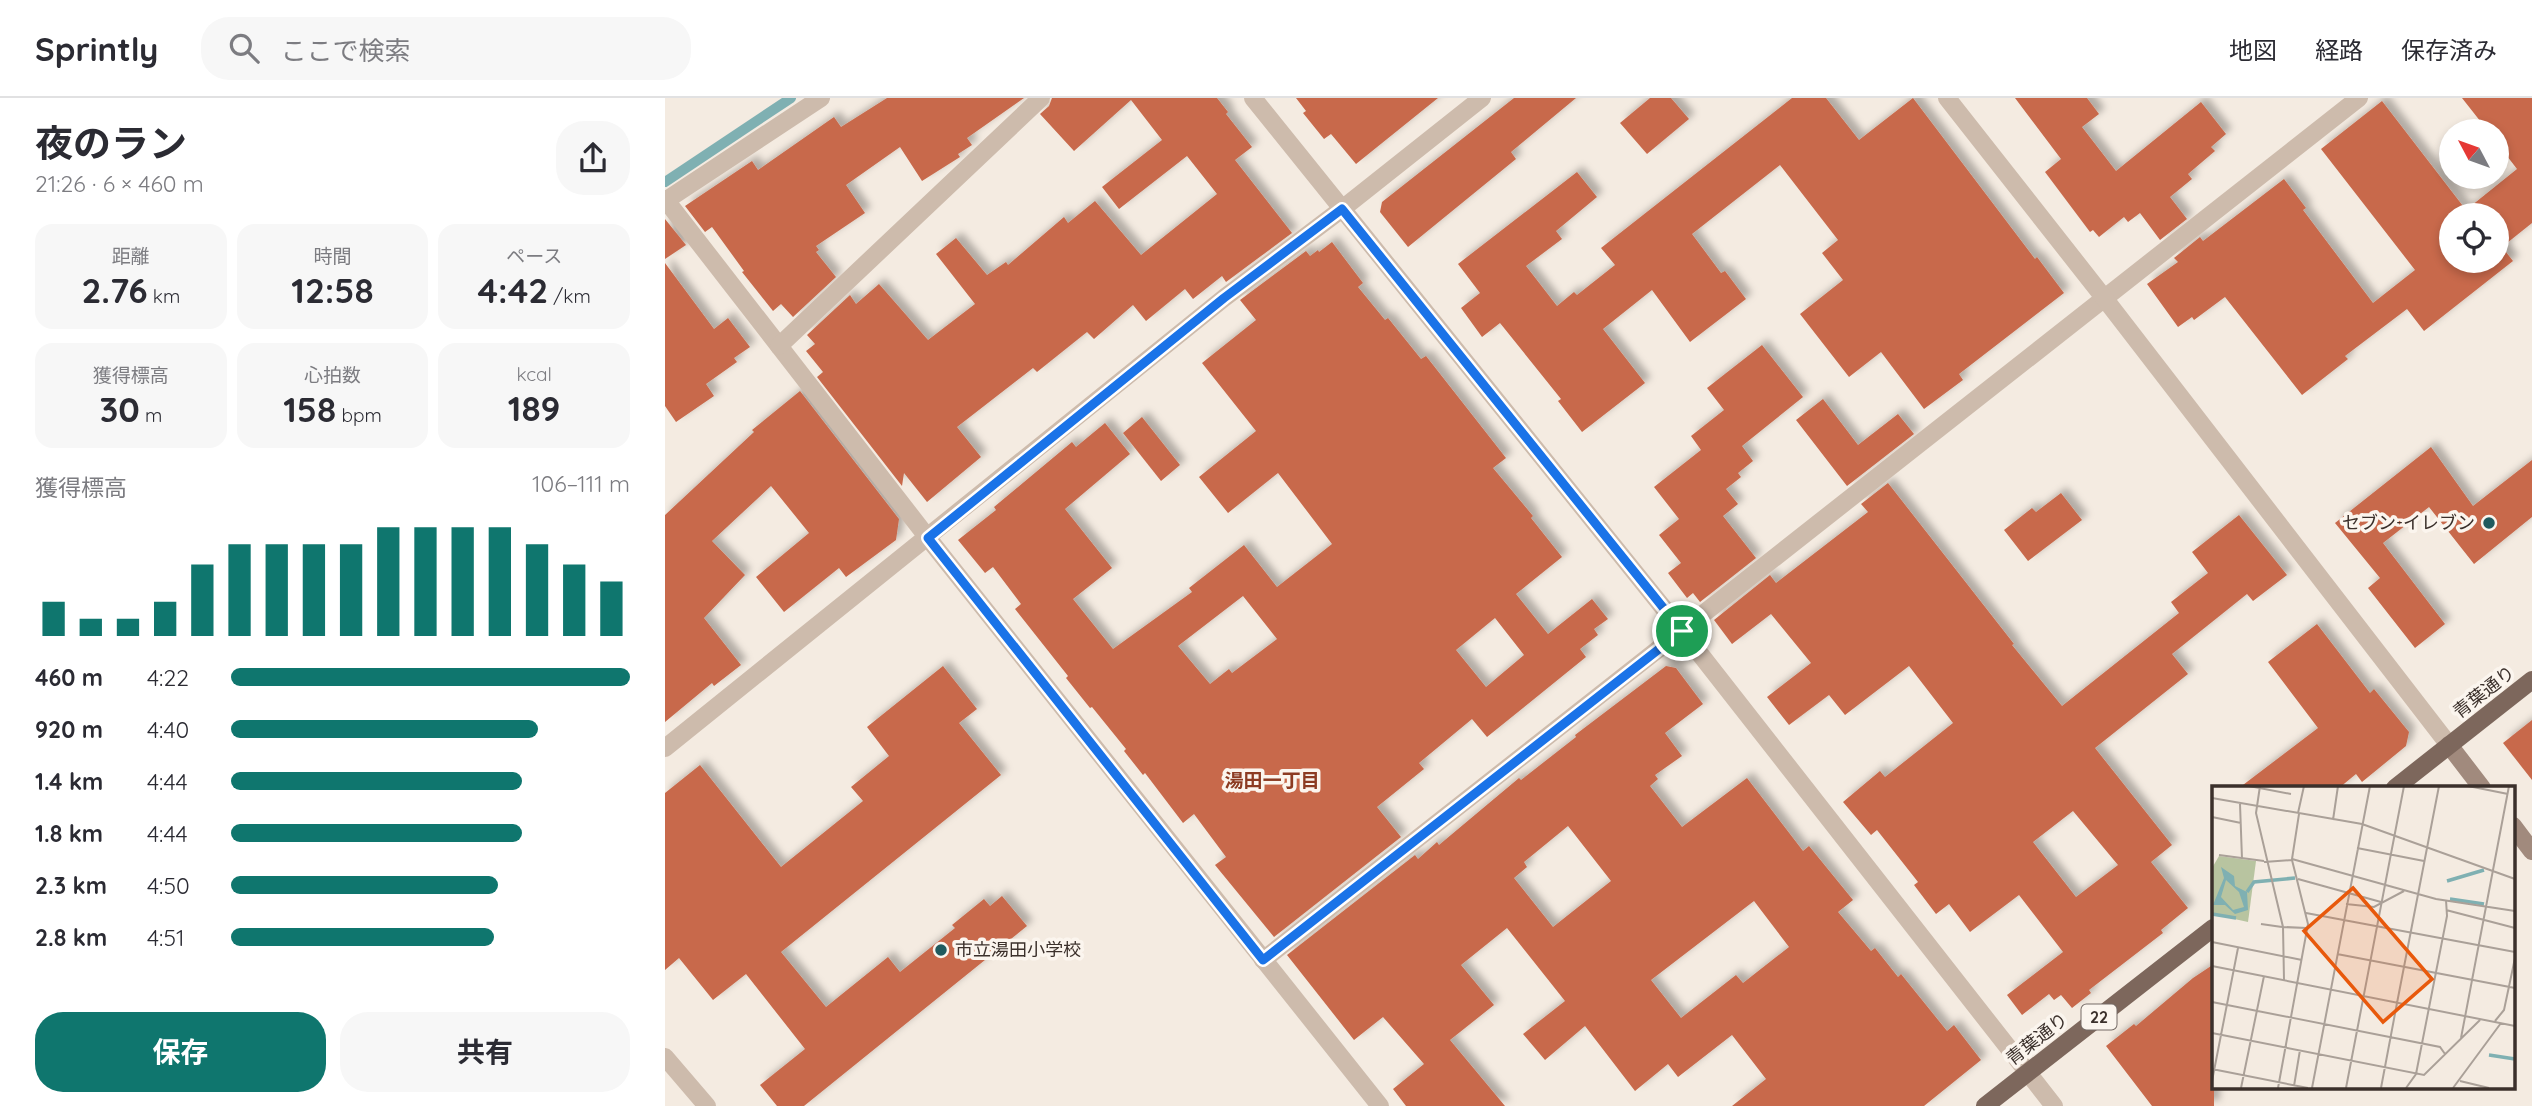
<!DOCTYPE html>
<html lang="ja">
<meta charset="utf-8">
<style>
body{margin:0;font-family:Quicksand,"Noto Sans JP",sans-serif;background:#f7f7f7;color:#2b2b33;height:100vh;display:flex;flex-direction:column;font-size:26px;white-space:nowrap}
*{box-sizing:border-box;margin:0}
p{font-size:23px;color:#7c7c81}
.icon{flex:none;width:38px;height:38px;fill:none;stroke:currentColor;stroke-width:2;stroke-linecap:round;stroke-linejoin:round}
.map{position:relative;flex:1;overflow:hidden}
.panel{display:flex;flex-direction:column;background:#fff;width:665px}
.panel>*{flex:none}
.needle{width:46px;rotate:311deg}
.buttons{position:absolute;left:1774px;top:21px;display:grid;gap:14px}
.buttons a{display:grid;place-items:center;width:70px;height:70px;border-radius:50%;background:#fff;box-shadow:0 4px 10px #0003;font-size:35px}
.pin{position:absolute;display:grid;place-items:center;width:60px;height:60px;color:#fff;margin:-30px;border:4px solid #fff;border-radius:50%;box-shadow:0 2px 7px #0007}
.round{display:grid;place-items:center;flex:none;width:74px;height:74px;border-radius:28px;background:#f7f7f7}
.headline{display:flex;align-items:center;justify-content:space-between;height:119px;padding:0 35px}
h1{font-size:38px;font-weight:700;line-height:52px}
.figures{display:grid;grid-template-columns:repeat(3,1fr);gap:10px;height:119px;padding:7px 35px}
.figures div{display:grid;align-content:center;border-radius:18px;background:#f7f7f7;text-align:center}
.figures b{font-size:35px;font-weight:700}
.figures small{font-size:19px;font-weight:400}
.figures p{font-size:19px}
.chart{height:196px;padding:14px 35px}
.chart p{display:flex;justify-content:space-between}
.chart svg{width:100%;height:126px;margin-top:7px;stroke:#0f766e;stroke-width:6}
.primary-button{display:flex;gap:14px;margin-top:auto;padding:14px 35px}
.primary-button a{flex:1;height:80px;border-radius:28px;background:#0f766e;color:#fff;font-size:28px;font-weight:700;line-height:80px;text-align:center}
.primary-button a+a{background:#f7f7f7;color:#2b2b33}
ul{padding:0 35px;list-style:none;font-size:23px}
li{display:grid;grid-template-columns:112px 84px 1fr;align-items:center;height:52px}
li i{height:18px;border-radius:9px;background:#0f766e}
header{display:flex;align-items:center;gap:42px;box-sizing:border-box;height:98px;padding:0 35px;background:#fff;border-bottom:2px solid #e1e1e2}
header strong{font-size:33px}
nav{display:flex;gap:38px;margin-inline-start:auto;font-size:24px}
.search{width:490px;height:63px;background:#f7f7f7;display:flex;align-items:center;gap:18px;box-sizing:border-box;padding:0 24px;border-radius:28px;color:#7c7c81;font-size:26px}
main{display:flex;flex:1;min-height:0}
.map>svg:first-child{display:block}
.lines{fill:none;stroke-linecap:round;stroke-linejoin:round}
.stream{stroke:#7fb0b2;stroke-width:10}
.building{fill:#c8694b;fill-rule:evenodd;filter:url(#shadow)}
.minor{stroke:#cdbbac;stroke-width:18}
.tertiary{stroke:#cdbbac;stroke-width:18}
.secondary{stroke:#a18a7d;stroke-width:18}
.primary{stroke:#7d675c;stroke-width:18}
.route-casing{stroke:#fff;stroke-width:14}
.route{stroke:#1a73e8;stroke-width:9}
.poi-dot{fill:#1f5a5e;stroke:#fbf5ee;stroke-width:2.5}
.labels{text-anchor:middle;stroke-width:7;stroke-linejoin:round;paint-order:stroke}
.shield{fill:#fbf5ee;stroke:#756b66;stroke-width:2}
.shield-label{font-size:16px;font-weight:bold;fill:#3b302b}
.poi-label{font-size:18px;fill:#3b302b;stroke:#fbf5ee;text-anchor:end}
.street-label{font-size:18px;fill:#3b302b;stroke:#fbf5ee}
.neighbourhood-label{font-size:19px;font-weight:bold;fill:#8c3b22;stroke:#fbf5ee}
.inset-river{fill:none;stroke:#7fb0b2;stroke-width:3.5}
.inset-road{fill:none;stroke:#aaa098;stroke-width:2}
.view{fill:#e8590c;fill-opacity:0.15;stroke:#e8590c;stroke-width:3.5}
.inset-edge{fill:none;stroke:#3b302b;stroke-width:3.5}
</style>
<header>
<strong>Sprintly</strong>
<div class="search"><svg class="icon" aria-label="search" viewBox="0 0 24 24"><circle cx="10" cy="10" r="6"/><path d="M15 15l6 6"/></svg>ここで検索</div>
<nav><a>地図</a><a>経路</a><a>保存済み</a></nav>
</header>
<main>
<section class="panel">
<div class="headline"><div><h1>夜のラン</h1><p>21:26 · 6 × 460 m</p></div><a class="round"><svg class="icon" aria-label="share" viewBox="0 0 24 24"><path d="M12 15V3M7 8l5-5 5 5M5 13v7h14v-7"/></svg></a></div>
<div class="figures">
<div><p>距離</p><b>2.76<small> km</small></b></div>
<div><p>時間</p><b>12:58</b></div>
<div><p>ペース</p><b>4:42<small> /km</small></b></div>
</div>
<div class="figures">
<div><p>獲得標高</p><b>30<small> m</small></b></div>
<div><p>心拍数</p><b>158<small> bpm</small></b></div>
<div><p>kcal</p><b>189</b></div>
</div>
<div class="chart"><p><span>獲得標高</span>106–111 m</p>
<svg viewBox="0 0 160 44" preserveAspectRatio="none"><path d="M5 44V32M15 44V38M25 44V38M35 44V32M45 44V19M55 44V12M65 44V12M75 44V12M85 44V12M95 44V6M105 44V6M115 44V6M125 44V6M135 44V12M145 44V19M155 44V25"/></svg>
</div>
<ul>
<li><b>460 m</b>4:22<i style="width:100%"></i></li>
<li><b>920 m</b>4:40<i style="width:77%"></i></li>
<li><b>1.4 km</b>4:44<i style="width:73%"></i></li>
<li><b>1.8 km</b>4:44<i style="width:73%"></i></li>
<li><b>2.3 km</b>4:50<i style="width:67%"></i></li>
<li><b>2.8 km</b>4:51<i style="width:66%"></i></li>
</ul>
<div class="primary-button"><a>保存</a><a>共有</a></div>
</section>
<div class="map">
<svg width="1867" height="1008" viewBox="0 0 1867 1008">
<defs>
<filter id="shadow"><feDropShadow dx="6" dy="-6" stdDeviation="3.5" flood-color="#0004"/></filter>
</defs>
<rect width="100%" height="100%" fill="#f4ebe1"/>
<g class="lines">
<path class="stream" d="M0,84l126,-84"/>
</g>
<g class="building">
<path d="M222,0h137l-57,40 5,7 -14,9 2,3 -38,24 -22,-34 -54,38 19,28 -49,33 3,4 -3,2 20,25 -43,40 -12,-13 -8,7 -31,-39 2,-1 -32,-44 -7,5 -20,-26 67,-45 6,9 76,-53 7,10z"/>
<path d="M387,0h165l11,14 -2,2 26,33 -17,13 57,73 -66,49 -4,-6 -29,23 -8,-10 -39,32 -13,-16 -39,34 -7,-7 -50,40 -4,-4 -76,59 24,30 -54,45 -23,-29 -2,13 -85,-109 6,-5 -17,-21 9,-7 -8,-9 43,-40 6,9 23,-20 49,56 47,-36 -39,-50 20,-16 31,37 19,-13 2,3 56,-48 4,6 27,-22 46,54 76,-61 -30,-38 -68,53 -17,-22 60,-47 -31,-40 -57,51 -34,-37 9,-8z"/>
<path d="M631,0h142l-82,66 -25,-30 -7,5 -21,-26 3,-2z"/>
<path d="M849,0h62l-65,54 5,7 -108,88 -28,-35 2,-10z"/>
<path d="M985,0h21l18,21 -42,35 -27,-31z"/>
<path d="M1127,0h34l33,42 54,-42 122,161 2,-2 27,36 -105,81 4,6 -39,29 -43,-57 -32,25 -49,-63 43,-34 -21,-27 16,-13 -58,-75 -88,69 29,39 4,-2 21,28 -56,43 -38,-52 -49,39 42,54 -63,49 -24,-31 3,-2 -61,-76 -18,14 -21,-29 19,-15 -22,-29 119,-92 20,25 -41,34 6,8 -36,27 31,40 17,-14 3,3 38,-30 -14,-17z"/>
<path d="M1350,0h72l12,16 -17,13 34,44 85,-69 25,32 -15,13 4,4 -27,23 4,5 -22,18 17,22 -27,21 -20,-27 -12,9 -4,-5 -25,20 -6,-7 -3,2 -45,-60 16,-13z"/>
<path d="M1797,0h70v125l-30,24 11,14 -89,70 -17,-22 -62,47 3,3 -46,36 -77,-98 -31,23 -2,-3 -14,10 -31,-43 31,-22 -4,-4 26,-21 3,4 81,-62 22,29 -3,2 70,93 42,-33 -94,-121 61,-48 84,109 51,-41 -20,-26v-12h-9zM1787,117h45v46h-45z"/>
<path d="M0,121l21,26 -21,14z"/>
<path d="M667,144l31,41 -5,4 27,33 3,-2 33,41 5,-3 80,102 -13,10 40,48 -2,2 31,39 -46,37 32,40 44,-35 16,20 -14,10 4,6 -18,14 6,8 -99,80 -15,-18 -53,44 5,6 -47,38 24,30 -127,100 -59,-72 11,-8 -32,-43 -11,9 -38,-50 -2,2 -19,-24 2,-2 -34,-42 -2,1 -24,-30 2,-2 -53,-67 6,-5 -28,-37 -8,6 -27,-33 38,-30 -2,-3 78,-65 4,5 29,-24 25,31 -65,55 47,59 -39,31 40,50 79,-57 -3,-4 55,-43 33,42 55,-43 -54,-71 -50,40 -29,-36 57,-46 -54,-68 54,-43 -16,-20 66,-49 4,5 8,-6 1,2zM578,498l34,43 -45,34 -3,-4 -19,15 -32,-38zM830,520l29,37 -38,32 -30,-37z"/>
<path d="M0,165l49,66 14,-11 22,29 -16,11 3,4 -31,22 8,12 -38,26 -11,-16z"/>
<path d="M1097,247l41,52 -61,49 11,15 -15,12 3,4 -15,12 12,15 -15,12 33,42 -56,44 -7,-9 -6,5 -19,-25 13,-10 -22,-28 20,-16 -25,-32 47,-37 -10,-14 33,-26 -17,-22z"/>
<path d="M135,293l99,128 -3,21 -50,37 -7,-9 -55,44 -28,-35 53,-44 -38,-47 -59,55 33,34 -41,43 37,47 -27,21 -2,-3 -47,39v-207l89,-83 -2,-2z"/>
<path d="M1158,301l35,46 40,-31 16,20 -67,52 -51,-66z"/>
<path d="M477,319l38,48 -19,16 -38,-48z"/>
<path d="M1766,349l42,59 59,-46v57l-58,47 -45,-57 -46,36 62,81 -30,24 -47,-60 12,-10 -45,-55z"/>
<path d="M1223,385l126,161 -2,1 50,61 117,-93 -8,-11 37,-29 -16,-21 47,-37 48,60 -34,26 -6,-7 -75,60 16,20 -93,74 77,97 -21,17 37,46 -27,22 2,3 -74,57 2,3 -19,15 -11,-13 -7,5 -5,-6 -27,21 -15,-20 56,-43 -44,-57 -49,37 -21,-28 -13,10 -22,-29 4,-3 -41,-52 -6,5 -28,-33 37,-31 5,6 68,-54 -44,-57 -64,49 -16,-20 -40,30 -22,-28 44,-34 -40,-49 -39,30 -18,-24 56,-45 6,8 92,-71 -7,-8zM1408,713l45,54 -42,32 -43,-55z"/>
<path d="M1396,395l21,27 -54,41 -24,-31 28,-22 4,4z"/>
<path d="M1652,526l53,69 4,-4 35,43 -3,14 -44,36 -6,-8 -17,14h-100l79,-60 -50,-66z"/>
<path d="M278,568l34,43 -18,14 42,52 -220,177 45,55 62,-50 12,15 55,-44 -3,-3 32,-26 6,7 12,-10 25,30 -223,180h-27l-17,-21 45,-36 -59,-75 -33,26 -34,-42 -14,12v-177l35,-28 81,102 82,-66 -12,-14 38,-31 -22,-29z"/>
<path d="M1001,568l10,2 27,36 -38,29 17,23 -27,19 3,4 -8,7 32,41 65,-49 56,73 6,-5 44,54 -15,12 33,39 4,-3 23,29 3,-3 46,57 7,-6 27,35 -57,46h-192l34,-27 -34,-44 -54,42 -10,-13 -33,27 -50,-65 -40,34 -22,-26 42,-33 -58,-73 -46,37 33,40 -44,35 55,66h-99l-13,-17 31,-25 -41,-47 -29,23 -67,-85 128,-100 3,4 19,-17 2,3 80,-67 2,2 55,-43 -1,-2zM903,728l43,55 -58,46 -39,-49 13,-11 -3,-5zM1089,803l35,46 -46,36 -7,-8 -55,43 -30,-38z"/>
<path d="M1867,622v60l-29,-37z"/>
<path d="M1549,866v142h-62l-46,-60 28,-22 2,2 57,-48z"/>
</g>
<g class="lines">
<g class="minor">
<path d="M0,101l263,339 452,568"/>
<path d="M0,103l156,-103"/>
<path d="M114,248l262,-248"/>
<path d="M0,650l559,-450 118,-89 140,-111"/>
<path d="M598,862l1096,-862"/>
<path d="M0,959l42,49"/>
</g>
<g class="tertiary">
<path d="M588,0l429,533 372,475"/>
<path d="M1282,0l158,201 344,446"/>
</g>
<g class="secondary">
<path d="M1784,647l33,43"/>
<path d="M1848,728l19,25"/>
</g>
<g class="primary">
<path d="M1730,690l137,-108"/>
<path d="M1320,1008l228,-178"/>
</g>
</g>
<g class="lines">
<defs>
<path id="route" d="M677,111l340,422 -419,329 -335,-422 296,-240z"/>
</defs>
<use href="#route" class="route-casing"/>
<use href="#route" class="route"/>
</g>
<g class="poi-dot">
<circle cx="1824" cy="425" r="7"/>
<circle cx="276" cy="852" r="7"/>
</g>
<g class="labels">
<rect class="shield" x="1416.5" y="906.5" width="35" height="25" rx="5"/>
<g class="shield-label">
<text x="1434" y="925">22</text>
</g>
<g class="poi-label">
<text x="1810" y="431">セブン-イレブン</text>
<text x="290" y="858" text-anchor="start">市立湯田小学校</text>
</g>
<g class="street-label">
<text transform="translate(1819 594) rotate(-38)" y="6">青葉通り</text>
<text transform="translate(1372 941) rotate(-38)" y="6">青葉通り</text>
</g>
<g class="neighbourhood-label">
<text x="607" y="689">湯田一丁目</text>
</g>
</g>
<g transform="translate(1547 688)">
<rect width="303" height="303" fill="#f4ebe1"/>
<path d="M7,70l37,5 -8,61 -36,-8v-46z" fill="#b8c4a0"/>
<path d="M9,81l13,9 1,10 12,6 1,18 -13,4 -10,-9h-12l11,-27zM14,94l13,12 5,15 -11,3 -12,-13z" fill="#7fb0b2" fill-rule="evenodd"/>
<path class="inset-river" d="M235,95l37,-11M35,106l7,-10 41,-4M238,113l34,5M0,128l24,4M277,269l26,4"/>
<path class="inset-road" d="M37,0l42,8M48,0l-4,27 27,114 1,53M256,0l40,8M0,12l150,26 153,55M28,18l2,55M86,27l6,-27M87,28l-7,45 144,40 79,12M0,31l29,6M121,34l5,-34M145,62l67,13M7,69l45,6M52,76l28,-2M86,93l83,23M134,118l28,3 30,-16M234,124l69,18M94,127l209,39M49,138l21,3M71,141l24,1M0,156l90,18M125,168l178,34M0,180l303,60M0,216l228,45 5,7M185,217l42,-217M283,235l9,-11 11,-52M0,247l212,42 56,-55M249,252l48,-252M0,283l96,19M0,295l26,-133M248,295l29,7M82,300l6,-36M29,302l23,-112M66,302l30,-164 -16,-64M100,302l58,-302M134,302l58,-302M169,302l16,-85M194,302l10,-14 31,-158 -1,-16M241,302l48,-65"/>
<path class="view" d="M141,102l79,91 -49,43 -79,-91z"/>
<rect width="303" height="303" class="inset-edge"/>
</g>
</svg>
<div class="buttons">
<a><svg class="needle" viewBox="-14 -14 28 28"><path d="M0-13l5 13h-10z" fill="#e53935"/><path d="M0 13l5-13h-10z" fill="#7c7c81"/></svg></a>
<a><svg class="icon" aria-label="locate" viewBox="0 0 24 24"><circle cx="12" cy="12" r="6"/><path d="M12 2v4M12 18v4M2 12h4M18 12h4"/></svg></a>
</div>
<div class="pin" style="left:1017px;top:533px;background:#1e9e55"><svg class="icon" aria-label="arrive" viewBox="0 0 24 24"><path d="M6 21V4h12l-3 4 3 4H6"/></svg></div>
</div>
</main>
